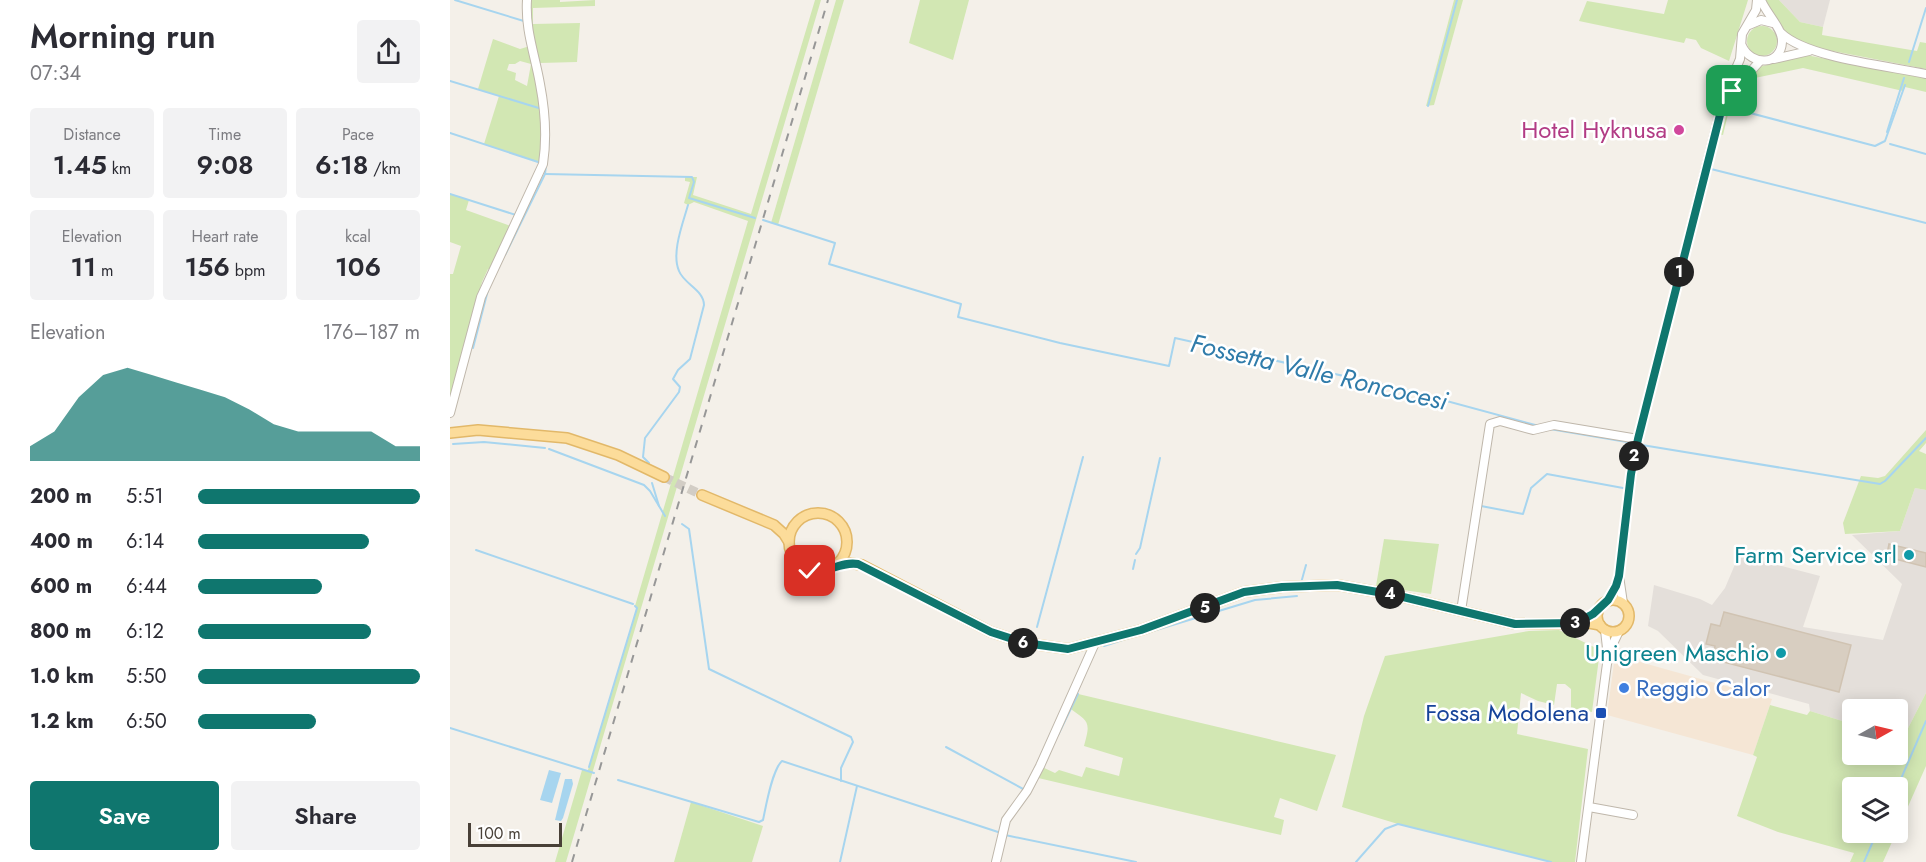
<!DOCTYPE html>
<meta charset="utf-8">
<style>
body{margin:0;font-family:Jost,sans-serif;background:#f2f2f3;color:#2b2b33;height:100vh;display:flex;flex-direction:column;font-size:22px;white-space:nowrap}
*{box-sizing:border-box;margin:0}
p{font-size:20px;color:#7c7c81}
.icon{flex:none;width:33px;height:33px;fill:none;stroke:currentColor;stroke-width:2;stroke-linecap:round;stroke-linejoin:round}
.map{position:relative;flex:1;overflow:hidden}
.details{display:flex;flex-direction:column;background:#fff;width:450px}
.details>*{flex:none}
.needle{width:39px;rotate:82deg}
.tools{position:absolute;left:1392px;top:699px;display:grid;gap:12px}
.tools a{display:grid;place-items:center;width:66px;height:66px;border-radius:6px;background:#fff;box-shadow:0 3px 15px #0003;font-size:30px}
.scale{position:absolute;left:18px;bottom:15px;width:94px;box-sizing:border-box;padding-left:6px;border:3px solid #484037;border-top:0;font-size:16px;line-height:21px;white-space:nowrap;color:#484037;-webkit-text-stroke:4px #fff;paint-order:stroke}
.pin{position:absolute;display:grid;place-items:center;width:51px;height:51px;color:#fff;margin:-26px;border-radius:12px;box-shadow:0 3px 9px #0006}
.km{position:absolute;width:30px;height:30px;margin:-15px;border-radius:50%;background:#222;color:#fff;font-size:16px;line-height:30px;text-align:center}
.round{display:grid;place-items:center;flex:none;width:63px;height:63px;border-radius:6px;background:#f2f2f3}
.summary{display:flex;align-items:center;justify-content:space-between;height:102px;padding:0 30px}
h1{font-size:33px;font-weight:600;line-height:45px}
.stats{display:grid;grid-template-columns:repeat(3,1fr);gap:9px;height:102px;padding:6px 30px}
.stats div{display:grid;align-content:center;border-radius:6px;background:#f2f2f3;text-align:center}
.stats b{font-size:26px;font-weight:600}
.stats small{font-size:16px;font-weight:400}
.stats p{font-size:16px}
.chart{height:168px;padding:12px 30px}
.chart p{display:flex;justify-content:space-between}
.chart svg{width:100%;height:108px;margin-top:6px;fill:#0f766e;opacity:.7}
.button{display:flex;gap:12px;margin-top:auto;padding:12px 30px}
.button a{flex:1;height:69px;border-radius:6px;background:#0f766e;color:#fff;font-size:24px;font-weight:600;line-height:69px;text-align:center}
.button a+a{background:#f2f2f3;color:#2b2b33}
ul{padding:0 30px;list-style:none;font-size:20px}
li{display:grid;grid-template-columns:96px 72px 1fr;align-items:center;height:45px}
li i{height:15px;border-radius:8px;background:#0f766e}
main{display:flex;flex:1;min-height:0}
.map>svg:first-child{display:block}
.commercial{fill:#f5e6d5}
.industrial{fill:#e4dfda}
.green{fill:#d2e7b3;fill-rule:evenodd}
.water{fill:#a7d5ef}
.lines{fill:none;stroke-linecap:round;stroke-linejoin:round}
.stream{stroke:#a7d5ef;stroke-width:2}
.building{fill:#d8cec1;stroke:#d0c3b2;stroke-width:1.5}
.major-tunnel{stroke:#d2cdc5;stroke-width:9;stroke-dasharray:9 4.5;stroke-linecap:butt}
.minor-casing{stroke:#bfb7ab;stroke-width:10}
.major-casing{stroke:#e2b869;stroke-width:12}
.minor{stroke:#fff;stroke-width:8}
.major{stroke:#fcdc9a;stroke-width:9}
.rail{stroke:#979797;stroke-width:2;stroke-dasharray:8 8;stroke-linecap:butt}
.route-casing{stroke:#fff;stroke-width:12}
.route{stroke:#0f766e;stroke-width:8}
.hotel-dot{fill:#d1479c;stroke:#fff;stroke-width:2}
.culture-dot{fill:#0f9aa8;stroke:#fff;stroke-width:2}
.shop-dot{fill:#3f7fe0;stroke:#fff;stroke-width:2}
.transit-dot{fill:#1a4fb4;stroke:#fff;stroke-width:2}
.labels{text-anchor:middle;stroke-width:5;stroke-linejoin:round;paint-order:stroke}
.hotel-label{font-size:24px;fill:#b23c85;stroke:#fff;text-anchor:end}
.culture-label{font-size:24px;fill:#0d838f;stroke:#fff;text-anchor:end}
.shop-label{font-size:24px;fill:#366cbe;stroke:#fff;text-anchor:start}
.transit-label{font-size:24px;fill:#164399;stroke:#fff;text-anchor:end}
.water-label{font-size:26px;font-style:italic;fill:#307caa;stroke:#fff}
</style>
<main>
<section class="details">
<div class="summary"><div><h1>Morning run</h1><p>07:34</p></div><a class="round"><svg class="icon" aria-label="share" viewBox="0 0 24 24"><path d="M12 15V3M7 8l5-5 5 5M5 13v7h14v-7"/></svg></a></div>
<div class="stats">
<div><p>Distance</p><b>1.45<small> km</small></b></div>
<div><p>Time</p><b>9:08</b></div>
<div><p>Pace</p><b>6:18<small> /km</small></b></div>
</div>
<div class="stats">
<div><p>Elevation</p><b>11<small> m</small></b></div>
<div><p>Heart rate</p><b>156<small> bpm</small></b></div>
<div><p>kcal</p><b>106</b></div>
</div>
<div class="chart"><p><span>Elevation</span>176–187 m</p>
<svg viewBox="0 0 160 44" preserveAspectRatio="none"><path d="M0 44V38L10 32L20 18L30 9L40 6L50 9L60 12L70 15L80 18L90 23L100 29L110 32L120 32L130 32L140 32L150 38L160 38V44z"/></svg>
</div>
<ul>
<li><b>200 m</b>5:51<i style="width:100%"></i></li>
<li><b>400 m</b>6:14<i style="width:77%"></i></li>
<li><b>600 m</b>6:44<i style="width:56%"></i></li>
<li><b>800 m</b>6:12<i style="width:78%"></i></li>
<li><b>1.0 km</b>5:50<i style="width:100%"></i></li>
<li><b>1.2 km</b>6:50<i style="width:53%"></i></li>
</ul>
<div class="button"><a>Save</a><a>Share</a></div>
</section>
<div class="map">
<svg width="1476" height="862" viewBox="0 0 1476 862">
<rect width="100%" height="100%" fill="#f4f0e9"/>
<path class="commercial" d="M1165,655l157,44 -19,56 -146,-40z"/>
<g class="industrial">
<path d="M1329,0h51l-7,27 -23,-5z"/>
<path d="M1465,488l11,2v203l-23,45 -5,-1v-27h-46v14l-42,-13 -1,-7 -106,-29 -45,-44 -10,-5 6,-41 46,14 12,6 13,-17 14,-33 81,21 -17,51 80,13 19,-56 -50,-49 48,-4z"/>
</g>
<g class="green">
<path d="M81,0h29v2l35,-2v6l-62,2v16l47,-1 -3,39 -37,1 -9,-39z"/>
<path d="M365,0h6l-255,862h-11l27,-92h6l49,-162 -2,-2 113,-385 -54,-19 -6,3 -4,-2 6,-21 -5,-1v-4h12l-4,18 58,19z"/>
<path d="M386,0h8l-66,225 -7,-2z"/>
<path d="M470,0h49l-16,60 -44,-17z"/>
<path d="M1004,0h9l-29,105 -8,1z"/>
<path d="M1218,0h80l-19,61 -28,-13 -5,-8 -10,-2 -2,5 -105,-22 8,-20 77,13z"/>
<path d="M1314,0h15l21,22 23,5 -1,8 95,16 3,-9 6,1v26l-114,-22 -18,-8 -12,-11z"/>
<circle cx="1312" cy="41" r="15"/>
<path d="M43,39l27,10 10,-3 10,40 2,77 -58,-19 15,-48 -21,-7zM70,61l11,3 -4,22 -12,-6 1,-7 -9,-3 2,-6h6z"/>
<path d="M1356,55l120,23v14l-21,-5 -2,4 -100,-23 -53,11 -20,27 -7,29 -10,-2 22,-42 24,-24z"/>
<path d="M0,194l19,6 -3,10 45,16 -19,44 -4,-1 -6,13 -32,121v-129h3l8,-28 -11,-4z"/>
<path d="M1476,430v13l-7,8 7,3v36l-11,-2 -15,43 -55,3 -2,-11 18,-47 17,2 7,-2z"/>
<path d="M934,539l55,5 -8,50 -55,-8z"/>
<path d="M1109,630l41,20 -8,62 -21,-4v-19l-6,-5h-8l-3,21 -16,-4 -17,-8 -4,41 71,15 -13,113h-24l-153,-38 -56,-17 22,-91 21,-60 144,-25z"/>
<path d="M624,693l262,62 -19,56 -37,-13 -6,19 10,3 -3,15 -247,-58 6,-11 15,7 4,-3 23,7 4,-10 33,9 4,-18 -39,-12c7,-25 5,-24 -16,-39z"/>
<path d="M1476,693v73l-28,63v-41h-46v44l44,1 -13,29h-33l4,-9 -76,-21 -41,-16 20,-59 -4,-2 17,-50 37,10 3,-4 42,13v30h46v-17l5,1z"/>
<path d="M241,802l72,24 -11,36h-78z"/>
</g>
<g class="water">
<path d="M99,770l12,3 -9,30 -12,-3z"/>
<path d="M115,779h7l1,5 -10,34 -2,3 -6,-1z"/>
</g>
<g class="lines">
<g class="stream">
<path d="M5,0l72,22"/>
<path d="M1459,62l17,-54"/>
<path d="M0,81l92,28"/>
<path d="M978,106l29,-106"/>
<path d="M1285,109l140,37 10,-5 20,-56"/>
<path d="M1437,132l17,-54"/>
<path d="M0,133l88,29"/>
<path d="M1440,144l36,10"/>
<path d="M95,174l147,3 2,5 -5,16 66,20"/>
<path d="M0,194l66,21"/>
<path d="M313,220l72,23 -6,21 132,40 -3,13 102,26 109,23 6,-28 231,52 133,36"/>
<path d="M55,255l40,-81 4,-35"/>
<path d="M23,348l15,-58"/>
<path d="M1205,387l56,-218 215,54"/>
<path d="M1100,429l77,13"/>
<path d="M3,444l31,-2 61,6"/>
<path d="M1192,445l238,39 5,-3 41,-43"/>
<path d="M99,449l95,36 6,6 15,25"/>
<path d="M199,463l-6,-6 2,-19 34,-46 1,-5 -7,-8 5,-9 12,-11 14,-54c0,-15 -20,-21 -25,-34 -8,-18 4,-48 9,-66"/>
<path d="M202,483l7,23"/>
<path d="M1031,506l42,8 8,-26 16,-14 76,14"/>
<path d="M232,524l7,5 20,140 142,68 2,5 -12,26v13"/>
<path d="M26,550l157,54"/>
<path d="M686,554l4,-6 20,-90"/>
<path d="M683,569l2,-9"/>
<path d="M851,583l5,-18"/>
<path d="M587,627l46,-170"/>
<path d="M693,634l112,-34 42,-4"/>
<path d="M654,646l34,-11"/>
<path d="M0,728l144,45"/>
<path d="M608,735l20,-41"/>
<path d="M496,747l79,43"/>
<path d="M139,767l48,-159 -2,-2"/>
<path d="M168,780l141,42 4,-2c3,-14 9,-50 19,-59l216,71"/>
<path d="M1447,788l29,-67"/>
<path d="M555,835l131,27"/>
<path d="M390,862l17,-76"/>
<path d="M906,862l29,-33 13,-5 153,38"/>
<path d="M1414,862l13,-30"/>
</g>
</g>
<g class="building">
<path d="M1439,544l37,9v14l-31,-8 1,-3 -9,-2z"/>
<path d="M1274,612l127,33 -12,47 -127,-33 3,-13 -9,-2 5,-20 9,2z"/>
</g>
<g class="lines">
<path class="major-tunnel" d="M214,477l38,18"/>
<defs>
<g id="minor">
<path d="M1299,25l12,-5 12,3"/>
<path d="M1331,33c26,25 108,33 145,41"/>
<path d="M1292,46c9,20 39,20 40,-4 1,-13 -16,-29 -21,-42"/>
<path d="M1324,59l35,-8"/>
<path d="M1277,98l33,-37"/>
<path d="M0,413l31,-116 62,-133c4,-26 2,-54 -3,-80 -5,-29 -15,-54 -13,-84"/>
<path d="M1158,600l10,-20"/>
<path d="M1173,603l-4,-27 13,-112 91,-365 17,-40 2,-25 14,-24 1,-10"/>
<path d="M1011,611l29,-187 10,-3 33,9 21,-5 84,14"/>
<path d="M1160,650l9,-19"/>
<path d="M1139,807l44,8"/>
<path d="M546,862l10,-42 21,-29 13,-25 55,-123"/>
<path d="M1131,862l25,-191 2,-14 -3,-27"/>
</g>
<g id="major">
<path d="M0,433l28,-3 89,8 51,17 46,22"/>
<path d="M252,495l72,30 10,9 5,8"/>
<circle cx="368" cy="542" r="29"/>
<path d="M386,566l13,-3 13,2 129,67 34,11 43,6 73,-19 103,-38 38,-5 55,-2 58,10 120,29 74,-1 11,2"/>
<circle cx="1163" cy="616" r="16"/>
</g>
</defs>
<use href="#minor" class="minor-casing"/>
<use href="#major" class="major-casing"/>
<use href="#minor" class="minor"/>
<use href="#major" class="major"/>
<path class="rail" d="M122,862l256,-862"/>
</g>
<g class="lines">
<defs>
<path id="route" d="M360,571c18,3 30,-10 48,-7l133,68 34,11 43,6 73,-19 103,-38 38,-5 55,-2 58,10 120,29 61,-1 17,-9 15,-14 8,-14 3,-10 12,-102 7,-35 84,-332 10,-16"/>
</defs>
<use href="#route" class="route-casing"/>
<use href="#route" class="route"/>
</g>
<circle class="hotel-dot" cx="1229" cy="130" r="6"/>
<g class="culture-dot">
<circle cx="1459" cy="555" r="6"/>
<circle cx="1331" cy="653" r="6"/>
</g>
<circle class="shop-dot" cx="1174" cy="688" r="6"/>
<rect class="transit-dot" x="1145" y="707" width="12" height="12" rx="3"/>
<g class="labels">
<g class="hotel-label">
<text x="1217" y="138">Hotel Hyknusa</text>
</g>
<g class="culture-label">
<text x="1447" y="563">Farm Service srl</text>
<text x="1319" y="661">Unigreen Maschio</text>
</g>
<g class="shop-label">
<text x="1186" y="696">Reggio Calor</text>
</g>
<g class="transit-label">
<text x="1139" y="721">Fossa Modolena</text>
</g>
<g class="water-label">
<text transform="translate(869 372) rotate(13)" y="9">Fossetta Valle Roncocesi</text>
</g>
</g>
</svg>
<div class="tools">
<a><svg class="needle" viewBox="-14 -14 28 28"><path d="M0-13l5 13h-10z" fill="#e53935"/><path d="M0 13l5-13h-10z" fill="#7c7c81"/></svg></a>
<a><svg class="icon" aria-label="layers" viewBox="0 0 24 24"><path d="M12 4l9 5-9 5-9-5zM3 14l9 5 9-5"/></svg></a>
</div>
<div class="scale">100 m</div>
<div class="pin" style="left:1282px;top:91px;background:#1e9e55"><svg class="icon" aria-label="arrive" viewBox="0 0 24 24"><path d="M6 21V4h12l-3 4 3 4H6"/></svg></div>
<div class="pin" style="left:360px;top:571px;background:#d93025"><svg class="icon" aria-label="check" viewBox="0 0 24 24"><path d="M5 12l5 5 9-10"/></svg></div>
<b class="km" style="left:1229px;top:272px">1</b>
<b class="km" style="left:1184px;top:456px">2</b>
<b class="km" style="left:1125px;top:623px">3</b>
<b class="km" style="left:940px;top:594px">4</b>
<b class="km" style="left:755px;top:608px">5</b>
<b class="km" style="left:573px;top:643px">6</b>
</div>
</main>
